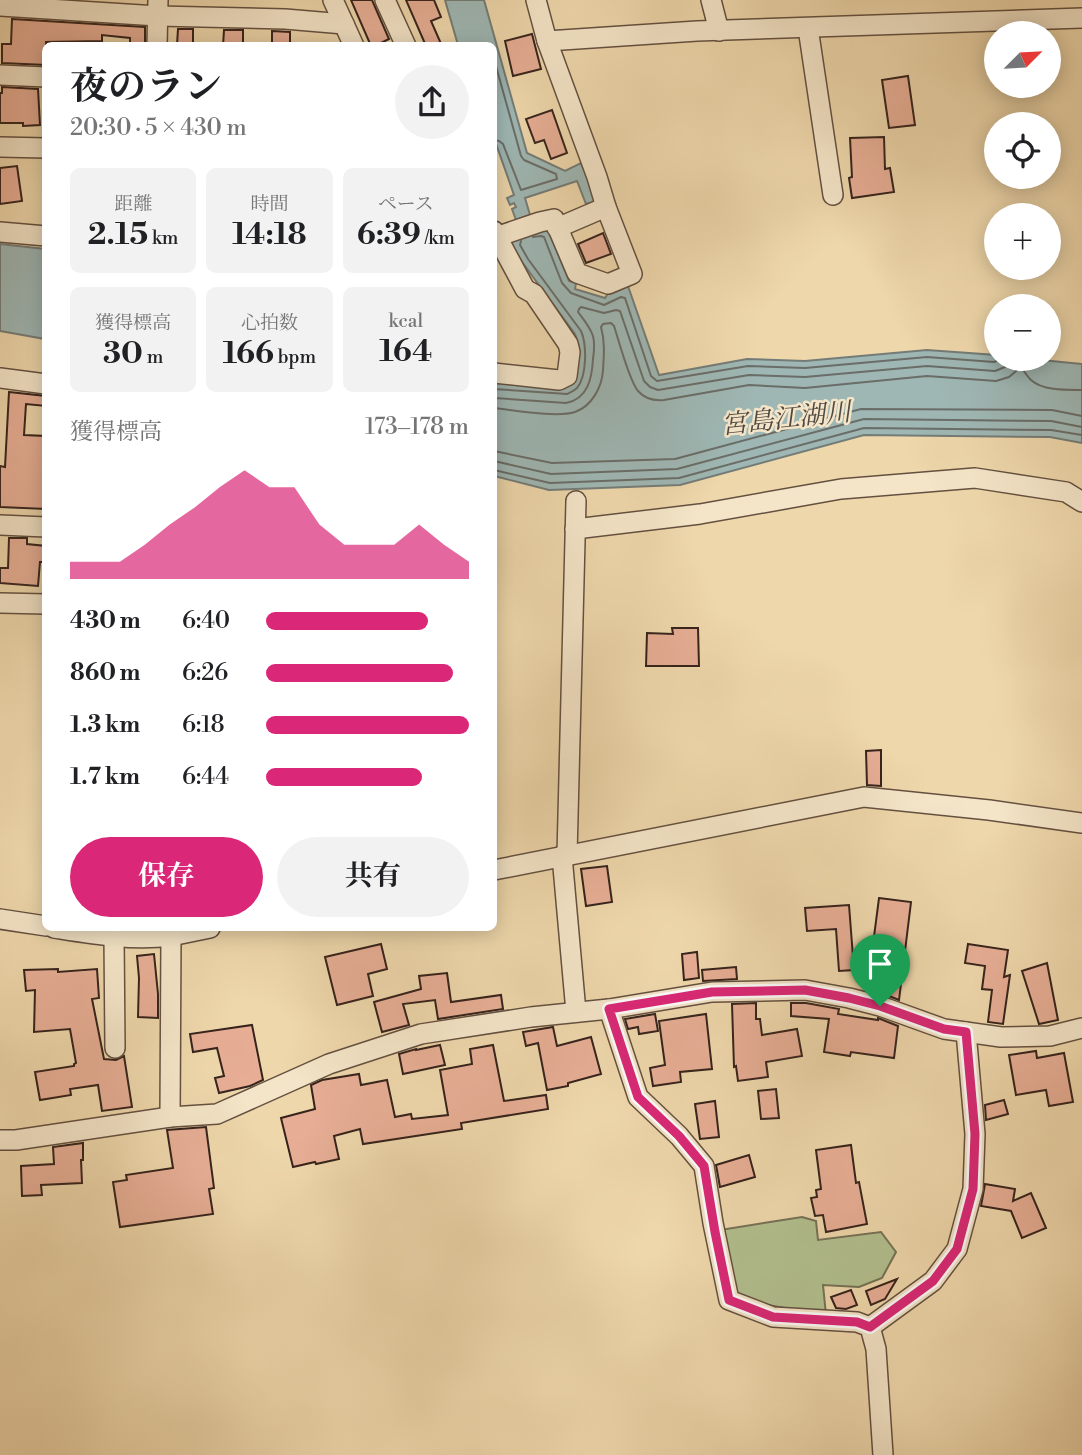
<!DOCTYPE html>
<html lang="ja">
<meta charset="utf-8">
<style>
body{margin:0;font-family:"Libre Bodoni","Noto Serif JP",serif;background:#f2f2f2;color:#202124;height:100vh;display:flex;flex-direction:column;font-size:26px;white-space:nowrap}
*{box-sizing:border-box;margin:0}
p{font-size:23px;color:#757577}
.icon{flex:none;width:38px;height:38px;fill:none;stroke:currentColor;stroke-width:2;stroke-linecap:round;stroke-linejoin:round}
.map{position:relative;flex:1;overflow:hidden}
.panel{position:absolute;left:42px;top:42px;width:455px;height:889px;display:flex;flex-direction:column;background:#fff;border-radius:10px;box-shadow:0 4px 18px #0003}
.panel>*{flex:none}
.needle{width:46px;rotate:66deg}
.buttons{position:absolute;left:984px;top:21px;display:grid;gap:14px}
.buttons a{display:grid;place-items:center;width:77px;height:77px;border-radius:50%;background:#fff;box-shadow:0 4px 18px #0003;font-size:35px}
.pin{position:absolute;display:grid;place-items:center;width:60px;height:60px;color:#fff;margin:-72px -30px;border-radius:50% 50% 50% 0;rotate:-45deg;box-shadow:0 0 7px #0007}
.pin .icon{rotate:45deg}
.round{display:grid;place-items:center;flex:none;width:74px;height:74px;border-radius:37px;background:#f2f2f2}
.head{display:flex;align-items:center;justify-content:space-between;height:119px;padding:0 28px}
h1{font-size:38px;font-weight:700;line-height:52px}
.figures{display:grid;grid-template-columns:repeat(3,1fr);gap:10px;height:119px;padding:7px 28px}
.figures div{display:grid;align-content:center;border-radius:10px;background:#f2f2f2;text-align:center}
.figures b{font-size:30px;font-weight:700}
.figures small{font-size:19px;font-weight:400}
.figures p{font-size:19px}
.chart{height:196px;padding:14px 28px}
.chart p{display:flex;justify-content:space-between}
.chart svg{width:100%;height:126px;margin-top:7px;fill:#db2777;opacity:.7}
.primary-button{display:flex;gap:14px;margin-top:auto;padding:14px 28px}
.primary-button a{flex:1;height:80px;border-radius:42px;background:#db2777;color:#fff;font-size:28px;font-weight:700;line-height:80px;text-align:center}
.primary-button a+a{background:#f2f2f2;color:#202124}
ul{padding:0 28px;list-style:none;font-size:23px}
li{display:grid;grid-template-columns:112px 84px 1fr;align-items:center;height:52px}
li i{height:18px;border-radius:9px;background:#db2777}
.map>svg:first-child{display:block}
.green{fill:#b2bf8e;stroke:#747155;stroke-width:2}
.water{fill:#9eb7b4;stroke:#747c77;stroke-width:2}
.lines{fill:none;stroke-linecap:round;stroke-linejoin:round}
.shore{stroke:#6a6d68;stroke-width:2}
.building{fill:#e7ae95;stroke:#36231c;stroke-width:2}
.minor-casing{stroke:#645040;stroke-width:22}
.minor{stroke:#f4e5c8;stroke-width:19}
.route-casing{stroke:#fff;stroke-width:14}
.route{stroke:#db2777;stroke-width:9}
.labels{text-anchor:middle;stroke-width:5;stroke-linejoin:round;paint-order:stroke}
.water-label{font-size:26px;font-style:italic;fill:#504842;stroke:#f4e5c8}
</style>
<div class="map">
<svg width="1082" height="1455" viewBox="0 0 1082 1455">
<rect width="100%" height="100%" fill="#eed7ab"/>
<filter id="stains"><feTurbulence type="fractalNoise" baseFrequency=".00286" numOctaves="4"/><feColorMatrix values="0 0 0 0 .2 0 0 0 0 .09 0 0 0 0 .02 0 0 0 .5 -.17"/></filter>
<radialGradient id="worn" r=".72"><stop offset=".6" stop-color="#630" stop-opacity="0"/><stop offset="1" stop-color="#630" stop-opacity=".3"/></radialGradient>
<path class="green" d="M802,1217l14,4 2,19 63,-8 15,20 -14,26 -23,9 -36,-2 3,30 -70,-12 -23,-13 -13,-60z"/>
<g class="water">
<path d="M445,0h39l43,153 38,18 16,-8 16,38 -11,3 -9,-23 -52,17 5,17 -14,5 -4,-11 4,-2 -2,-4 -4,2 -3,-7 7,-3 -20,-57v-92l-36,-1z"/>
<path d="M548,230l21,51 7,2 -1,6 30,9 4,-6 4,1 15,-7 31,89 88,-16 58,2 122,-11 69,5v4h35l51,5v79l-32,-6 -186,-2 -184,50 -131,5 -55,-14v-94l72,5c14,-10 15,-38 9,-53l-53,-72 -14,-24z"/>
<path d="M0,244l45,5v90l-45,-8z"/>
</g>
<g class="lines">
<g class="shore">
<path d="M494,59l27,97 3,4 32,14 1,5 -36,11 -18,-46 -4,-3 -5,-1"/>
<path d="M533,237l8,-1 3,1 18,46 9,10 33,12 17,-8 4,1 26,78 6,5 91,-15 57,2 122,-11 67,5 7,-3"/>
<path d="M494,389l73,5c4,-2 7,-3 10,-6 10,-12 10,-43 4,-57l-53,-72 -8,-14 1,-4"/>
<path d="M494,398l72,5c22,-4 26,-25 27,-44 1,-7 2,-16 0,-23 -3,-9 -9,-16 -15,-24l1,-3 2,-2 23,6 12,-3 4,1 24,70 6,6 8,3 91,-15 56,2 122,-11 68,5 10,-4 6,-8"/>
<path d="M494,408c20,2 62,10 81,4 17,-6 27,-25 28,-42 1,-15 2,-29 -2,-43l2,-3 8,-1 3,3c5,15 15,54 24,65 7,8 16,10 26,9l85,-15 56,3 122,-12 69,5 13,-4 12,-10c3,4 6,9 10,13 12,11 36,10 51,10"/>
<path d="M494,451l58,12 123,-4 186,-50 191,1 30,6"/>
<path d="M494,461l57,13 126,-5 187,-50 187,2 31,6"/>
<path d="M494,470l56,13 129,-5 185,-50 187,2 31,5"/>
</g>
</g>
<g class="building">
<path d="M351,0h21l17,39 -14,7h-4z"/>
<path d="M406,0h28l7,17 -10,4 11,25h-16z"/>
<path d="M12,19l133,8v19h-15v-8l-28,-3v6l-56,1v23l-44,-2v-19h9z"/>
<path d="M178,29h15v16h-16z"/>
<path d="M224,30h19v16h-20z"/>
<path d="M272,31l18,1v14h-18z"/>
<path d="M532,34l9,35 -28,7 -8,-35z"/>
<path d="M908,76l7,49 -26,3 -7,-48z"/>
<path d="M2,87l36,2 2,36 -17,1v-3h-23v-30h2z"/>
<path d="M552,110l15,43 -16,6 -7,-19 -9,3 -9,-24z"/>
<path d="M884,137l1,32 5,-1 4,24 -42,6 -3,-20 3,-1 -2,-39z"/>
<path d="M17,166l5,35 -22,3v-36z"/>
<path d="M603,233l8,21 -25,9 -8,-19z"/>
<path d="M9,392l37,4v10l-20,-2 -2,31 22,1v73l-46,-2v-41l5,1z"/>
<path d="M9,538h18v6l19,2v16h-6l-2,24 -38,-3v-15h8z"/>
<path d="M672,628h26l1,38h-53l1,-33 26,1z"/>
<path d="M881,750v36l-14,-1 -1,-34z"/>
<path d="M607,866l5,36 -26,4 -5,-37z"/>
<path d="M879,898l32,4 -12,98 -20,-8 2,-16 -12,-1z"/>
<path d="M849,905l5,65 -15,1 -3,-42 -29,2 -2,-23z"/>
<path d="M381,944l6,25 -19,5 5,22 -36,9 -12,-48z"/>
<path d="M968,944l40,6 -4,27 6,-2 -7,49 -15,-2 4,-32 -10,-1 3,-23 -20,-3z"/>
<path d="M697,952l2,26 -15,2 -2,-26z"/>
<path d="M154,954l4,40v24l-20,-1 1,-39 -2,-22z"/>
<path d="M1047,963l11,57 -19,4 -17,-53z"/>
<path d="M736,967l1,12 -34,2 -1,-11z"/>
<path d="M58,969v3l39,-3 2,29 -7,1 12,60 12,1 8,-4 8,51 -30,4 -4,-26 -28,4 1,6 -31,5 -5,-28 39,-6v-2l2,-1 -6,-34 -36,3 1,-42 -9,1 -2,-21z"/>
<path d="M447,973l4,29 50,-7 2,14 -65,10 -3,-19 -32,4 6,21 -27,7 -8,-30 47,-13 -2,-13z"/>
<path d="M756,1003v16h4l2,16 35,-6 5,27 -36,6 2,15 -30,4 -2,-15 -2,1 -2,-63z"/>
<path d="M791,1003h15l33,6 -1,5 40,6v-2l20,8 -4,32 -43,-6 -1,4 -26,-4 5,-33 -38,-3z"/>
<path d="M655,1014l3,17 -19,3 -1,-7 -10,2 -3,-10z"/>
<path d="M706,1014l6,55 -32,3 1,10 -28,4 -3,-18 15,-3 -6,-44z"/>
<path d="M252,1025l11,55 -13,6 -31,7 -4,-15 9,-2 -7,-28 -24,4 -3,-18z"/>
<path d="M553,1027l4,19 34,-9 10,37 -33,9v3l-21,4 -9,-47 -12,3 -3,-14z"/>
<path d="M440,1045l5,20 -42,9 -4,-20 17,-5v1z"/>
<path d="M493,1045l11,56 42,-6 2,14 -87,14 1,6 -99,15 -3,-15 -26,7 5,23 -23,5 -1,-2 -22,5 -12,-49 34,-9 -4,-24 11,-5 37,-6 2,11 26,-5 8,37 16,-3 1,5 36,-4 -8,-45 32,-6 -2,-15z"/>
<path d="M1036,1051l1,7 27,-5 9,49 -24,4 -3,-16 -30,5 -7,-40z"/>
<path d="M776,1089l3,29 -18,1 -3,-28z"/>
<path d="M1004,1100l4,14 -22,6 -1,-15z"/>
<path d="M715,1101l4,36 -19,2 -5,-35z"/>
<path d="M206,1127l8,61 -5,1 4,25 -93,13 -7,-45 14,-2 -1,-5 47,-7 -6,-38z"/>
<path d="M83,1143v17h-2l1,23 -41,2 1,10 -20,1 -1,-30 33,-2 -1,-17z"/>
<path d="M851,1145l5,38 3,-1 8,42 -41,8 -3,-17 -8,1 -4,-18 6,-1 -1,-7 5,-1 -5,-39z"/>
<path d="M749,1155l6,22 -35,10 -4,-22z"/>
<path d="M985,1184l30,5 -2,12 18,-8 15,35 -24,10 -11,-27 -30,-5z"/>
<path d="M897,1279l-12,20 -14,6 -5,-14z"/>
<path d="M851,1290l6,15 -11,4 -10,-1 -5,-11z"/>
</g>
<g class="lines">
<defs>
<g id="minor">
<path d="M333,0l21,46"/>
<path d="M385,0l21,46"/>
<path d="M536,0l11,41 150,-10 385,-13"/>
<path d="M711,0l8,31"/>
<path d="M0,6l158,10 127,3 59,5"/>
<path d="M808,28l25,167"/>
<path d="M547,41l50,136 9,30"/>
<path d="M157,46l1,-46"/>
<path d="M0,75l46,2"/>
<path d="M0,147l46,1"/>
<path d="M494,231l31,58 9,5 34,50 2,8 -3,24 -8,4 -65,-7"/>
<path d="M0,232l46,4"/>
<path d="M496,237l44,-15 14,-3 23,54 31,11 24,-10 -26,-67 -49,21"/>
<path d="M0,378l46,6"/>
<path d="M0,525l46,2"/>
<path d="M575,529l125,-15 141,-25 134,-11 91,14 16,10"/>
<path d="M0,603l46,1"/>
<path d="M567,855l9,-354"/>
<path d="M562,856l14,156"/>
<path d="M494,870l370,-73 125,13 93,13"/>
<path d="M0,919l46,7"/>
<path d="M54,928c38,6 77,13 117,8l-1,181"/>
<path d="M114,936l1,112"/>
<path d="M171,936l39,-8"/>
<path d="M609,1009l29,88 41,39 25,30 9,57 16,77 44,17 84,5 13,5 6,22 7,106"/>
<path d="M0,1140h16l154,-23 47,-3 112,-50 92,-30 110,-17 78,-8 103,-17 93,-2 44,8 31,8 64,23 57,8 49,-1 32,-8"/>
<path d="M870,1327l63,-46 24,-32 16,-60 2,-55 -9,-102"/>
</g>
</defs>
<use href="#minor" class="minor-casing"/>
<use href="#minor" class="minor"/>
</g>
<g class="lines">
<defs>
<path id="route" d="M805,990l44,8 31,8 64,23 22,3 9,102 -2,55 -16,60 -24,32 -63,46 -13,-5 -84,-5 -44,-17 -14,-68 -11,-66 -25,-30 -41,-39 -29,-88 103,-17z"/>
</defs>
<use href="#route" class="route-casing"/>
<use href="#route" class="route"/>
</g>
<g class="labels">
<g class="water-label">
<text transform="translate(786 418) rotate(-6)" y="9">宮島江湖川</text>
</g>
</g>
<rect width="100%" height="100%" filter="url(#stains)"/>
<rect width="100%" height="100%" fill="url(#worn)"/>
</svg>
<div class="buttons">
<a><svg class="needle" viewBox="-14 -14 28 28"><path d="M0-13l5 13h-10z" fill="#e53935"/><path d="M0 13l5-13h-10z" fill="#757577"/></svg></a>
<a><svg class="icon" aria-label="locate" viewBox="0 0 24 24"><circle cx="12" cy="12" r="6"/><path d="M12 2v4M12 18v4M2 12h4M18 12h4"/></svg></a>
<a>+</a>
<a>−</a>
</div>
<div class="pin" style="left:880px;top:1006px;background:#1e9e55"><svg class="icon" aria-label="arrive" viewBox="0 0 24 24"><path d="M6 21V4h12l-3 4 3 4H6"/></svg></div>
<section class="panel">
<div class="head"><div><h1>夜のラン</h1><p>20:30 · 5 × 430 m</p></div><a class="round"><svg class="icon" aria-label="share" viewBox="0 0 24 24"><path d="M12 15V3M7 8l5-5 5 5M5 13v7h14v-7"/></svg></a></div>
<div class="figures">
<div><p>距離</p><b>2.15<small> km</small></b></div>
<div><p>時間</p><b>14:18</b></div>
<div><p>ペース</p><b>6:39<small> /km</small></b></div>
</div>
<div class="figures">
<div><p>獲得標高</p><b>30<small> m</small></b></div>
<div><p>心拍数</p><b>166<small> bpm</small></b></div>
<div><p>kcal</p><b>164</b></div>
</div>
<div class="chart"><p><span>獲得標高</span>173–178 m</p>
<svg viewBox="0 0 160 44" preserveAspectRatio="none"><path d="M0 44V38L10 38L20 38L30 32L40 25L50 19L60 12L70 6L80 12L90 12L100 25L110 32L120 32L130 32L140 25L150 32L160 38V44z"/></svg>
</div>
<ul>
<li><b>430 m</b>6:40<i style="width:80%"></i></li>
<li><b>860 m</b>6:26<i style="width:92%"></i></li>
<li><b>1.3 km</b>6:18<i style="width:100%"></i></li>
<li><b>1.7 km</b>6:44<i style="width:77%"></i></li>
</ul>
<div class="primary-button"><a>保存</a><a>共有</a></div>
</section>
</div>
